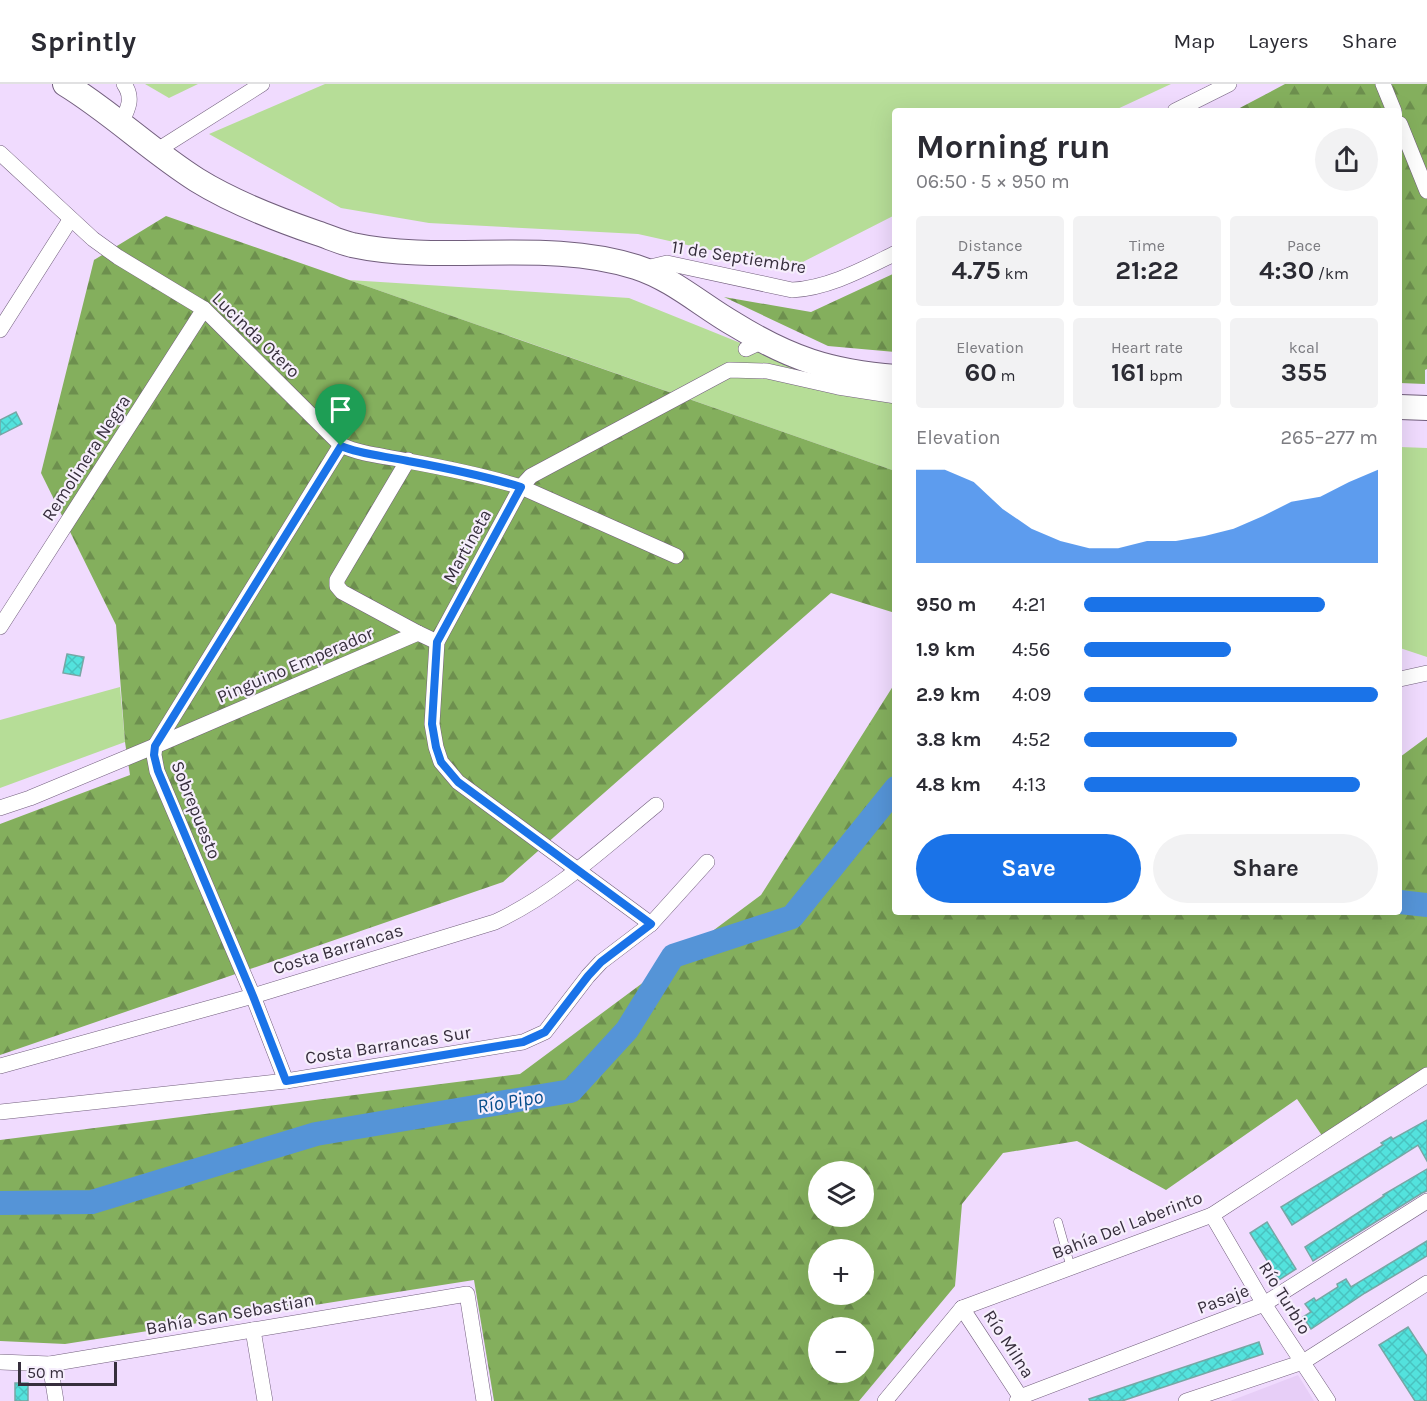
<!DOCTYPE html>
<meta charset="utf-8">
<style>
body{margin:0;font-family:Karla,sans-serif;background:#f2f2f3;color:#2b2b33;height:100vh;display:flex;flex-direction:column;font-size:22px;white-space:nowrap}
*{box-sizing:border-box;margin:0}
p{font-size:20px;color:#7c7c81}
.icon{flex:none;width:33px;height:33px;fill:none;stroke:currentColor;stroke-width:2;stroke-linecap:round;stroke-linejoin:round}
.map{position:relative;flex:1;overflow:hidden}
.details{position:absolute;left:892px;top:24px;width:510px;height:807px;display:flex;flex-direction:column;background:#fff;border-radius:6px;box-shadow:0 6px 24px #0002}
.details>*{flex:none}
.controls{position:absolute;left:808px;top:1077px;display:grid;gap:12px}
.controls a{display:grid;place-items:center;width:66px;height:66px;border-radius:50%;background:#fff;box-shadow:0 6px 24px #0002;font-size:30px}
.scale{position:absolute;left:18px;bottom:15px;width:99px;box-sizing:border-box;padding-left:6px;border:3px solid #362e3c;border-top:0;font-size:16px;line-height:21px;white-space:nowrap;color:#362e3c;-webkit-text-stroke:4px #f6eefc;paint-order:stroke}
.pin{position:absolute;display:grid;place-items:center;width:51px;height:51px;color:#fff;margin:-62px -26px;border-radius:50% 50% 50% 0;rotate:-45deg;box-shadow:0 0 6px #0007}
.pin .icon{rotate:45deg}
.round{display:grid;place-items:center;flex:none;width:63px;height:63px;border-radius:32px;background:#f2f2f3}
.head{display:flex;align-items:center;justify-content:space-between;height:102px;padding:0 24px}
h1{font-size:33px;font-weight:700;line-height:45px}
.stats{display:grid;grid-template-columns:repeat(3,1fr);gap:9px;height:102px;padding:6px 24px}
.stats div{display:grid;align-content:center;border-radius:6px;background:#f2f2f3;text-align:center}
.stats b{font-size:26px;font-weight:700}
.stats small{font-size:16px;font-weight:400}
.stats p{font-size:16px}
.chart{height:168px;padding:12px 24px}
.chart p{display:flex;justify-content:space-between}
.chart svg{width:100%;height:108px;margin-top:6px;fill:#1a73e8;opacity:.7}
.primary-button{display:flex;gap:12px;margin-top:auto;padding:12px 24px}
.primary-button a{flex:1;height:69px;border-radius:36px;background:#1a73e8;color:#fff;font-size:24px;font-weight:700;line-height:69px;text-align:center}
.primary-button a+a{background:#f2f2f3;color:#2b2b33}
ul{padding:0 24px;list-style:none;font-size:20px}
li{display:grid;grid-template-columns:96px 72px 1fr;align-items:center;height:45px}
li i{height:15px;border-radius:8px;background:#1a73e8}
header{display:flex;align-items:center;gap:36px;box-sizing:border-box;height:84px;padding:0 30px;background:#fff;border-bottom:2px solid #e1e1e2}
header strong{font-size:28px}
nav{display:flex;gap:33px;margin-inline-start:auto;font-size:21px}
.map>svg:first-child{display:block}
.built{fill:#e7cef7}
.green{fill:#b6dd97}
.forest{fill:url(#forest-firs);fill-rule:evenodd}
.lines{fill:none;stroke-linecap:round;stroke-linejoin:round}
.river{stroke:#5594d7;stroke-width:24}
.building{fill:url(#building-cross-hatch);stroke:#77a7a5;stroke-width:1.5}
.lane-casing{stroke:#725f7d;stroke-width:9}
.street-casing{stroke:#725f7d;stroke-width:16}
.primary-casing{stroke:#725f7d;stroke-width:26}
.lane{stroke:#fff;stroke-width:8}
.street{stroke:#fff;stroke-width:15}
.primary{stroke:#fff;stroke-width:24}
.route-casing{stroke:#fff;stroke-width:12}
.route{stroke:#1a73e8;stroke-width:8}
.labels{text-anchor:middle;stroke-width:4.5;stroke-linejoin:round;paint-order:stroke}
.street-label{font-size:18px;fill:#362e3c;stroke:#f6eefc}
.water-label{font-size:20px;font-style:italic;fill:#064d8b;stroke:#f6eefc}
</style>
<header>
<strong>Sprintly</strong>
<nav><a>Map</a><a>Layers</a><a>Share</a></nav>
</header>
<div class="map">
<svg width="1427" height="1317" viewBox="0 0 1427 1317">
<defs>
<pattern id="forest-firs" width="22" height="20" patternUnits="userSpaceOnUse" patternTransform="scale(1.5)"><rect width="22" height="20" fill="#84af5d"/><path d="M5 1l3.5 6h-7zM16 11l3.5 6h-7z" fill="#6d8f4e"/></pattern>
<pattern id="building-cross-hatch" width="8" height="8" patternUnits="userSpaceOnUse" patternTransform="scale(1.5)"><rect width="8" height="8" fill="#53e2dd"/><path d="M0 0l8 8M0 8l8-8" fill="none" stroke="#49c2bf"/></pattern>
</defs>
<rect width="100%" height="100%" fill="#f0dbfe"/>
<path class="built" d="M1298,1291l16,26h-84z"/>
<g class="green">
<path d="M145,0h53l-29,14z"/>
<path d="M325,0h846l-58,27h-217l-1,104 -104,53 -153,-34 -209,-11 -88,-15 -132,-74z"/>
<path d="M349,196l280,18 228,92 38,6v75z"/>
<path d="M1400,363l27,1v209l-27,-9z"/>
<path d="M120,603l5,55 -125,46v-68z"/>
</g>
<g class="forest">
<path d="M1285,0h142v285l-2,1v14l-25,-1v-272h-166z"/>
<path d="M166,132l729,255v142l-64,-20 -328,289 -503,173v-231l130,-49 -5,-33 -9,-117 -75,-152 53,-213z"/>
<path d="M895,189v79l-67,-6 -104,-49 87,15z"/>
<path d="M895,599l1,229h504v-155l27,-20v330l-104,70 -26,-38 -131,91 -89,-49 -74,12 -41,51 -7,82 -96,115h-365l-20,-121 -409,64 -65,-3v-201l520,-66 241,-179zM819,1088h45v44h-45zM819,1166h45v44h-45zM819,1244h45v44h-45z"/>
</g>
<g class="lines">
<g class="river">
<path d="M1400,818l27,3"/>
<path d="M0,1119l92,-1 224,-68 255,-43 56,-61 46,-74 119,-39 104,-129"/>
</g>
</g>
<g class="building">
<path d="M16,328l6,12 -22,11v-15z"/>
<path d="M67,570l17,3 -4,19 -17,-3z"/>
<path d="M1427,1036v41l-9,-16 -126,80 -11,-18 102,-62 -2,-2 10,-6 2,2z"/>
<path d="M1427,1085v22l-5,2 -109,68 -8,-14 79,-51 -1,-1z"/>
<path d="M1267,1138l29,47 -17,11 -29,-47z"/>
<path d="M1427,1157v15l-62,37 -54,36 -8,-12 8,-5 -6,-8 9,-6 2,3 22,-14 -1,-3 9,-5 5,8z"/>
<path d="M1408,1243l19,29v45h-12l-36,-56z"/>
<path d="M1259,1258l4,12 -141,47h-32l-1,-2z"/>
<rect x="15" y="1299" width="13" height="18"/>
</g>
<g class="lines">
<defs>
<path id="lane" d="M1058,1138l13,46"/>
<g id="street">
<path d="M1383,0l11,27"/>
<path d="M1175,27l54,-27"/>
<path d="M121,39c7,-14 13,-25 3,-39"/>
<path d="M1400,40l27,67"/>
<path d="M156,67l106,-67"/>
<path d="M0,69l93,86 25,18 86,52 137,136c21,10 45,11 67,16 38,7 77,15 113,26l155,69"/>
<path d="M642,185l25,-6 125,27c37,-2 71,-21 104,-37"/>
<path d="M0,246l70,-110"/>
<path d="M746,265l17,-8"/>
<path d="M408,376l-71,120v6l5,6 76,41"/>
<path d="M0,543l204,-318"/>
<path d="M1400,595l27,-6"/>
<path d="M0,724l30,-10 125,-52 263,-113 19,9"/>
<path d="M651,840l-193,-142 -17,-20 -5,-15 -4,-23 5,-82 84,-155 10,-11 198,-106 38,1 71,16 58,9"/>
<path d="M0,982l253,-70 242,-74c60,-28 110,-75 161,-117"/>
<path d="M286,997l-33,-85 -96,-225 -3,-16 1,-9 186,-301"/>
<path d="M0,1028l286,-31 237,-39 22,-10 43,-56 13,-14 50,-38 56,-62"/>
<path d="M1212,1131l52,89 64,97"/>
<path d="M962,1224l61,93"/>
<path d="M253,1246l12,71"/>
<path d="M0,1278l50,2 417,-70 17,107"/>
<path d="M50,1280l6,37"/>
<path d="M885,1317l77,-93 250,-93 215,-140"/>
<path d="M1017,1317l3,-4 244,-93 163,-103"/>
<path d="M1186,1317l117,-39 124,-79"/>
</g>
<g id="primary">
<path d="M65,0c46,28 86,67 132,96 37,23 79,39 120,53 12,4 23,9 35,12 93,20 193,-7 284,22 37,12 65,38 98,57 55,34 96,48 162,53"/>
<path d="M1400,323l27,1"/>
</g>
</defs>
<use href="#lane" class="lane-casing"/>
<use href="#street" class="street-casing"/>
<use href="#primary" class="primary-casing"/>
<use href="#lane" class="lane"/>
<use href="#street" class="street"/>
<use href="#primary" class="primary"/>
</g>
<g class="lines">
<defs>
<path id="route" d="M341,362c21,9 45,10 67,15 38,7 77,15 113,26l-84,155 -5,82 4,23 5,15 17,20 193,142 -50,38 -13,14 -43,56 -22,10 -237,39 -33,-85 -95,-225 -4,-16 1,-9z"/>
</defs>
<use href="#route" class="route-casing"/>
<use href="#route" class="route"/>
</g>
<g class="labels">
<g class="street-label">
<text transform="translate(739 173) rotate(9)" y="6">11 de Septiembre</text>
<text transform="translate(256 251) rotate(44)" y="6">Lucinda Otero</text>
<text transform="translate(86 374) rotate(-57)" y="6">Remolinera Negra</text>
<text transform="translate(467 462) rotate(-61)" y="6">Martineta</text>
<text transform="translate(295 581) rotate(-23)" y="6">Pinguino Emperador</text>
<text transform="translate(196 726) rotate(68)" y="6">Sobrepuesto</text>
<text transform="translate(338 865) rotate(-17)" y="6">Costa Barrancas</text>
<text transform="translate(388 961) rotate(-9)" y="6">Costa Barrancas Sur</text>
<text transform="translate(1127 1141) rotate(-21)" y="6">Bahía Del Laberinto</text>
<text transform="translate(1285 1214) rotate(58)" y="6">Río Turbio</text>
<text transform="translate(1223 1215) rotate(-21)" y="6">Pasaje</text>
<text transform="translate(230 1230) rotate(-10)" y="6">Bahía San Sebastian</text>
<text transform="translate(1009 1260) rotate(57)" y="6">Río Milna</text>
</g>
<g class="water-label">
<text transform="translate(510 1017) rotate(-9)" y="7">Río Pipo</text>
</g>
</g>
</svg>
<div class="controls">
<a><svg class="icon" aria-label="layers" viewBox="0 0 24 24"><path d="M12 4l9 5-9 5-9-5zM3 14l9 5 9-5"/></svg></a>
<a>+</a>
<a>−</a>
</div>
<div class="scale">50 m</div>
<div class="pin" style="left:341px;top:362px;background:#1e9e55"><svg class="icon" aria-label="arrive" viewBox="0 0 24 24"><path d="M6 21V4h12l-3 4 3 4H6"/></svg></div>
<section class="details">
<div class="head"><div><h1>Morning run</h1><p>06:50 · 5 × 950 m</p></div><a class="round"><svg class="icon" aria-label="share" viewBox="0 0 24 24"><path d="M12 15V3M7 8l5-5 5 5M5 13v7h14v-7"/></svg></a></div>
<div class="stats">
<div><p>Distance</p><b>4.75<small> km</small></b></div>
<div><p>Time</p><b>21:22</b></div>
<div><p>Pace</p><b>4:30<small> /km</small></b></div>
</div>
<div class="stats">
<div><p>Elevation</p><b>60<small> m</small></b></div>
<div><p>Heart rate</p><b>161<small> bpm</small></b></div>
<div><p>kcal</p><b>355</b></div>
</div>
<div class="chart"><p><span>Elevation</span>265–277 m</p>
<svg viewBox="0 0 160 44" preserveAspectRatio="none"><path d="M0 44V6L10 6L20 11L30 22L40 30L50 35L60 38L70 38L80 35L90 35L100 33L110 30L120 25L130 19L140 17L150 11L160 6V44z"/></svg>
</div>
<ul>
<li><b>950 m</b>4:21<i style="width:82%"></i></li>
<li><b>1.9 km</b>4:56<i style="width:50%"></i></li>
<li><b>2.9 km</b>4:09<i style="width:100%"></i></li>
<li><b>3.8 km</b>4:52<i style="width:52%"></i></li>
<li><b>4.8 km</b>4:13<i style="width:94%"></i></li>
</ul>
<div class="primary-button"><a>Save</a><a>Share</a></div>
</section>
</div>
